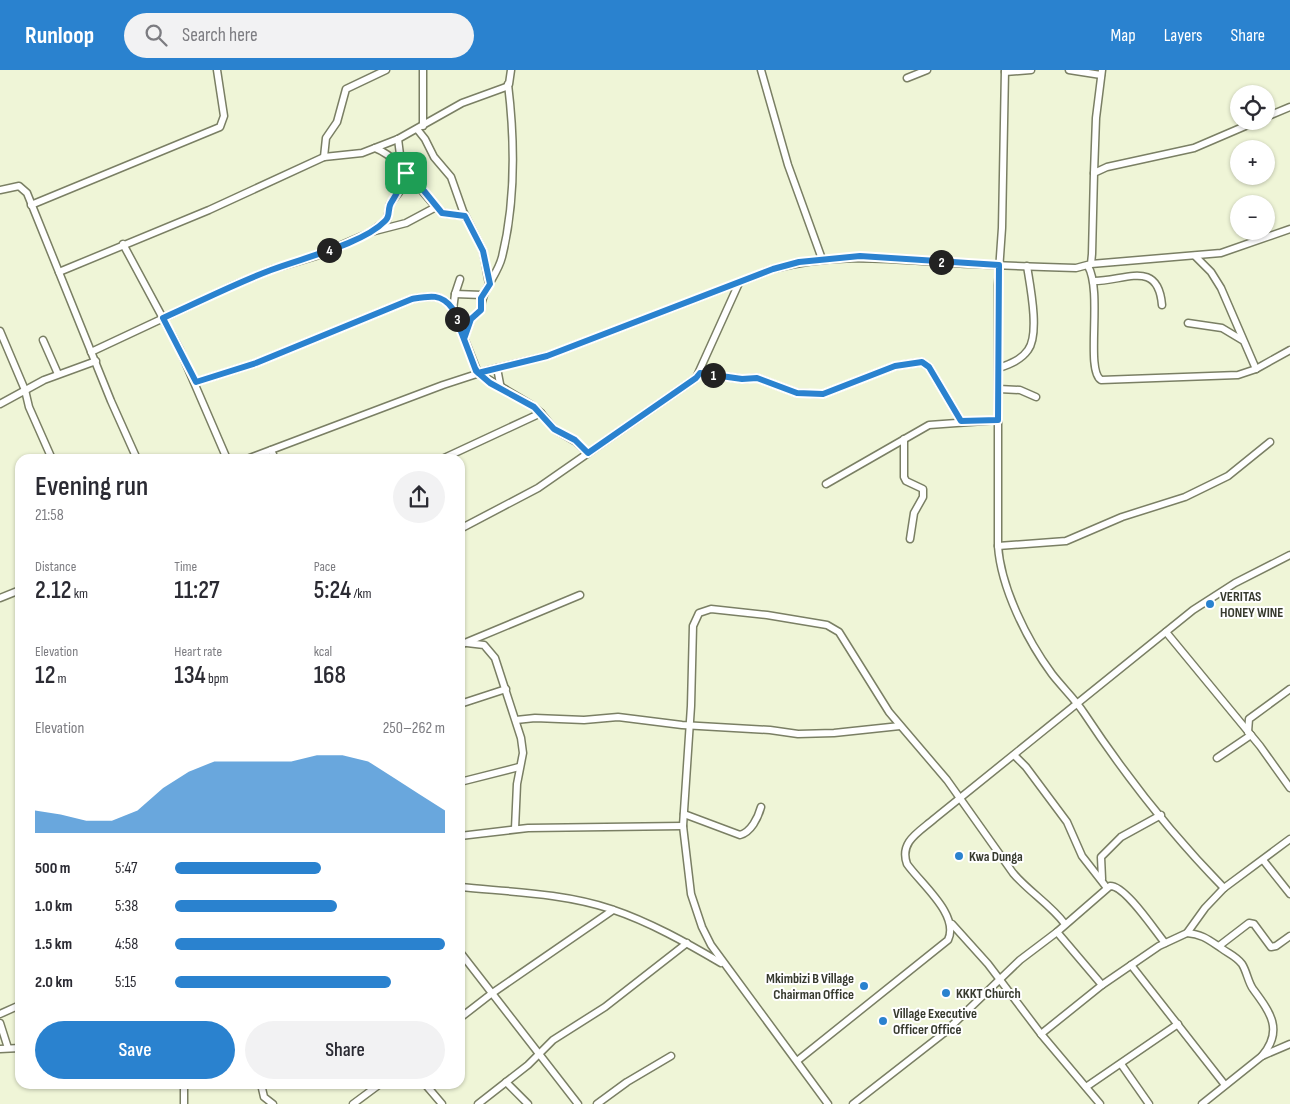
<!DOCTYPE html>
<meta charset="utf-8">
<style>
body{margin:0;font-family:"Sofia Sans Condensed",sans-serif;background:#f2f2f3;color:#2b2b33;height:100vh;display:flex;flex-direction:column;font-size:19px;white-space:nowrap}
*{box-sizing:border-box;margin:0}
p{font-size:16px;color:#7c7c81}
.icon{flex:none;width:28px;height:28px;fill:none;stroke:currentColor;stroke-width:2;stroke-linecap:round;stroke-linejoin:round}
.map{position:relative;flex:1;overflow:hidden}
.side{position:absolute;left:15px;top:384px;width:450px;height:635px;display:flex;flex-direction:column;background:#fff;border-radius:15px;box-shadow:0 1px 4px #0004}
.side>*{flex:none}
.controls{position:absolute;left:1230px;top:15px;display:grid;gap:10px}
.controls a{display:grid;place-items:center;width:45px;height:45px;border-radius:50%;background:#fff;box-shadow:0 1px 4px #0004;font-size:25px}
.pin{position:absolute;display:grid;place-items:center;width:42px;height:42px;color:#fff;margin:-21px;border-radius:10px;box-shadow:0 2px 8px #0006}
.km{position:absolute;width:25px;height:25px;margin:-12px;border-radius:50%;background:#222;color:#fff;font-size:14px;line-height:25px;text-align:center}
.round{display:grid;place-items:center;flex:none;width:52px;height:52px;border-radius:26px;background:#f2f2f3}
.overview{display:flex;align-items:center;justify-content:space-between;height:85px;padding:0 20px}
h1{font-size:28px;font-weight:600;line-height:38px}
.figures{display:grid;grid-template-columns:repeat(3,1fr);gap:8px;height:85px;padding:5px 20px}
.figures div{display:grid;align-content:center}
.figures b{font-size:25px;font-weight:600}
.figures small{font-size:14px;font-weight:400}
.figures p{font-size:14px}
.chart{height:140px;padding:10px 20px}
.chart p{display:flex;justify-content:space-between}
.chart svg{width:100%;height:90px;margin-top:5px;fill:#2a82cf;opacity:.7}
.primary-button{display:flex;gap:10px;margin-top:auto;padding:10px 20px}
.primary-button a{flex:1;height:58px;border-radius:30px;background:#2a82cf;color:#fff;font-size:20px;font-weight:600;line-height:58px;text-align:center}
.primary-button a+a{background:#f2f2f3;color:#2b2b33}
ul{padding:0 20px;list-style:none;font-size:16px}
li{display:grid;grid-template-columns:80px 60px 1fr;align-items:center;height:38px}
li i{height:12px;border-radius:6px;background:#2a82cf}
header{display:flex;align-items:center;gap:30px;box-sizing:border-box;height:70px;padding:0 25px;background:#2a82cf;color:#fff}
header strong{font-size:24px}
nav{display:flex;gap:28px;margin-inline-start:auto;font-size:18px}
.search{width:350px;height:45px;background:#f2f2f3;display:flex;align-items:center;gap:12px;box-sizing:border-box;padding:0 18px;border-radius:28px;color:#7c7c81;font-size:19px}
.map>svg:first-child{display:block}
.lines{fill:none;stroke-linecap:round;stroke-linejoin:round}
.minor-casing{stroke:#7a7f64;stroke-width:9}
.minor{stroke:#fff;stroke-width:6}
.route-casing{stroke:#fff;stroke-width:10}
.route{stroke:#2a82cf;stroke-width:6}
.poi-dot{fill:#2a82cf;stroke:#fff;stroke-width:2}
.labels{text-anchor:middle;stroke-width:4;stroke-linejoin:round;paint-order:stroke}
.poi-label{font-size:14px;font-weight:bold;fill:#373a2e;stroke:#fff;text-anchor:start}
</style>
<header>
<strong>Runloop</strong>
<div class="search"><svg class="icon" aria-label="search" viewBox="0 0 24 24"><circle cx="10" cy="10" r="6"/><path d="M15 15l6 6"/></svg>Search here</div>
<nav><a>Map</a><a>Layers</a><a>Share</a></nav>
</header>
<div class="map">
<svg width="1290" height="1034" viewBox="0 0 1290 1034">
<rect width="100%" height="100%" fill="#eff5d7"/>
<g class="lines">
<defs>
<g id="minor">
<path d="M761,0l27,95 34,94"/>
<path d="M1005,0l-3,158 -4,57v261c3,42 29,94 54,128 10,13 23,25 32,39 41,62 88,122 140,175"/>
<path d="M1069,0l32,5"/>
<path d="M1005,2l26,-2"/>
<path d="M907,8l20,-8"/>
<path d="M1266,47l24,-10"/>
<path d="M423,56v-56"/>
<path d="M417,59l8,10 9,18 17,20 12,34 20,40 6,33"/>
<path d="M375,78c28,11 45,45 67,65l23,3"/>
<path d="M324,87l2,-19 11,-16 9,-33 40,-19"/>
<path d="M1094,103l2,-55 6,-48"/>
<path d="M0,120l19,-4 8,7 84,208 26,58"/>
<path d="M31,135l189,-78 4,-11 -7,-46"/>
<path d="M372,161l15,-11 3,-16 10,-13 3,-13 -5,-39"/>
<path d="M123,174l57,106 47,109"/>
<path d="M1195,186l16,16 10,16 35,81"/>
<path d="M1091,194l130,-11 69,-24"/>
<path d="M1088,196c15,26 -3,104 13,114l137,-5 18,-6 34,-19"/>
<path d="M59,202l150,-62 115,-53 38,-4 36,-14 64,-36 44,-16 3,-3 2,-14"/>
<path d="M1094,211c31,0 64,-22 68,24"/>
<path d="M455,224l27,1"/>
<path d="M453,240l2,-16 5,-15"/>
<path d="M1188,253l34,5 20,12"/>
<path d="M0,261l25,59 4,17 23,52"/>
<path d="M464,269l7,-20 10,-9c0,-21 16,-33 21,-53 14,-57 13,-115 6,-173"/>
<path d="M43,270l15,34"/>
<path d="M91,282l141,-66 41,-17 43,-13 55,-24 35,-9 30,-16"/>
<path d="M497,298l4,21"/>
<path d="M999,298c11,-4 22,-8 29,-18 12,-16 2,-65 -1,-84"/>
<path d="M700,303l42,6 15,-1 40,15 26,1 72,-28 27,-4 7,5 32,54"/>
<path d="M196,312l60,-19 156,-64c17,-3 29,-6 40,9l26,65 52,31 11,9 13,16 21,12 13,12"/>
<path d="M999,319l21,1 16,7"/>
<path d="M0,334l44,-24 52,-19"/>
<path d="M904,369v38l2,4 17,8v8l-9,16 -4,26"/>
<path d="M271,380l4,9"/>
<path d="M247,389l196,-74 46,-15 58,-14 226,-87c73,-19 128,-8 200,-5 35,2 69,3 103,4l15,-4 1,-10 2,-81 13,-6 87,-19 63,-27"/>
<path d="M442,389l99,-46"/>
<path d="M826,414l103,-59 69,-5"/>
<path d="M460,459l78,-41 158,-110 43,-95"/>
<path d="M998,476l68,-5 56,-24 63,-20 43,-21 42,-34"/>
<path d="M0,528l20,-8"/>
<path d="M1166,562l94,114 30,42"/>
<path d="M467,573l17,2 11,13 26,80 2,15 -6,31 -2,45"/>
<path d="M460,575l120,-50"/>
<path d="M460,634l46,-15"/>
<path d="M516,650l19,-2 49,2 34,-3 64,8 88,5 28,4 36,-1 66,-7"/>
<path d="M1248,662l1,-13 41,-30"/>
<path d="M1014,685l12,12 41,55 15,34 25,32"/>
<path d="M1217,688l34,-23"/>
<path d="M460,712l59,-15"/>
<path d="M684,744l56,21c11,-3 18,-17 21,-28"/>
<path d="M460,766l68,-8 155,-2"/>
<path d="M1263,790l27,34"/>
<path d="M1102,809l-1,-22 20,-20 40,-22"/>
<path d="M460,817c50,5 103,6 151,22 39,13 76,34 110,54"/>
<path d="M952,854l36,40 53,70 59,70"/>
<path d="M1057,862l45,53"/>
<path d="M1187,863c15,1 22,7 34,15 8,6 15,8 21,16 5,8 6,18 11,25 17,23 31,41 9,67"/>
<path d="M1219,876l30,-23 5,1 17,23 5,-1 14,-10"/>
<path d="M460,882l118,152"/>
<path d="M1131,895l94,120"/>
<path d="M0,944l20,-9"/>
<path d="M460,948l31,-24 122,-84"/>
<path d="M0,953l8,25"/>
<path d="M1041,964l61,-49 57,-39 28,-13 18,-25 19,-20 66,-49"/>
<path d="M0,979l20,-1"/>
<path d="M797,991l151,-121c12,-25 -27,-56 -41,-76 -8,-22 12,-32 27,-45l259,-209 42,-27 55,-28"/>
<path d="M1121,994l28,40"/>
<path d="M506,1012l22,22"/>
<path d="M184,1014v20"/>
<path d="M261,1014l3,13 9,7"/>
<path d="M425,1014l17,20"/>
<path d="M1086,1017l92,-63"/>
<path d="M353,1034l27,-20"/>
<path d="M478,1034l50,-39 25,-25 52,-33 82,-64"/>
<path d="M597,1034l30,-22 44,-26"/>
<path d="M828,1034l-117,-159 -9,-18 -11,-33 -8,-68 8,-120 2,-80 6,-13 12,-4 56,6 60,10 12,7 50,80 58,68 66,93c16,19 37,31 52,51"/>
<path d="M853,1034l91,-71 76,-73 37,-28 53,-46c15,-1 45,45 55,57"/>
<path d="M1202,1034l60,-48 28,-12"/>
</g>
</defs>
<use href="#minor" class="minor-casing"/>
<use href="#minor" class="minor"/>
</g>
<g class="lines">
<defs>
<path id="route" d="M406,103l14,13 22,27 23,3 18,35 7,33 -9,14v12l-10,9 -7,20 12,32 14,12 44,24 20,22 21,11 13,13 108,-75 4,-5 42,6 15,-1 40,15 26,1 72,-28 27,-4 7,5 32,54 37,-1 1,-155 -139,-9 -61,6 -26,7 -226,87 -69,17 -3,-5 -23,-60c-11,-15 -23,-12 -40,-9l-156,64 -60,19 -33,-64c36,-16 71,-34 108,-48 31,-12 92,-26 114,-49 6,-5 2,-12 6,-18 7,-12 13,-19 10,-34l5,4"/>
</defs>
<use href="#route" class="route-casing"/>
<use href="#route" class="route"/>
</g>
<g class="poi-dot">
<circle cx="1210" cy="534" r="5"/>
<circle cx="959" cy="786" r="5"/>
<circle cx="864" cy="916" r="5"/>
<circle cx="946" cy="923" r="5"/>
<circle cx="883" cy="951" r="5"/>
</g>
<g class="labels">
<g class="poi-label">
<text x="1220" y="531">VERITAS<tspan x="1220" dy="16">HONEY WINE</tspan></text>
<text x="969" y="791">Kwa Dunga</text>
<text x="854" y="913" text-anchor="end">Mkimbizi B Village<tspan x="854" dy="16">Chairman Office</tspan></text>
<text x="956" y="928">KKKT Church</text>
<text x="893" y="948">Village Executive<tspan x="893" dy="16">Officer Office</tspan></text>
</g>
</g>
</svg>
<div class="controls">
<a><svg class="icon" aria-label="locate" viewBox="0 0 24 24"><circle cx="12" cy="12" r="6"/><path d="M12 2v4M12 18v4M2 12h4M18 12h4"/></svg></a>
<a>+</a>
<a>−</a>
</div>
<div class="pin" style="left:406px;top:103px;background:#1e9e55"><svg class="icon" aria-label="arrive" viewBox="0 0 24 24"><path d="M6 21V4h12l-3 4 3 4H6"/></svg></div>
<b class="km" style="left:713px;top:305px">1</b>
<b class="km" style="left:941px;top:192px">2</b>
<b class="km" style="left:457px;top:249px">3</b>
<b class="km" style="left:329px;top:180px">4</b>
<section class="side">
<div class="overview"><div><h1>Evening run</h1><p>21:58</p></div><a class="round"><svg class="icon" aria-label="share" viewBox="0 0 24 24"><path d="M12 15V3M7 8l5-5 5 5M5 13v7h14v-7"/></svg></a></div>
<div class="figures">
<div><p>Distance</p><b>2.12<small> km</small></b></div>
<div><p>Time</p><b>11:27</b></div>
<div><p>Pace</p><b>5:24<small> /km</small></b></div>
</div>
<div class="figures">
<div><p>Elevation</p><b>12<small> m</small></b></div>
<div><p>Heart rate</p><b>134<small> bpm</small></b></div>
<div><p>kcal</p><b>168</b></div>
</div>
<div class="chart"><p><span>Elevation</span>250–262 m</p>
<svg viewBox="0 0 160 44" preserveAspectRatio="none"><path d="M0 44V33L10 35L20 38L30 38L40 33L50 22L60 14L70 9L80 9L90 9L100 9L110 6L120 6L130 9L140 17L150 25L160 33V44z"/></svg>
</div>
<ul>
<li><b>500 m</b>5:47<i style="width:54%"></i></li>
<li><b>1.0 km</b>5:38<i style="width:60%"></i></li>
<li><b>1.5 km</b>4:58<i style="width:100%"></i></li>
<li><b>2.0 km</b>5:15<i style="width:80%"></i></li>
</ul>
<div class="primary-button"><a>Save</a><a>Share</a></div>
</section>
</div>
